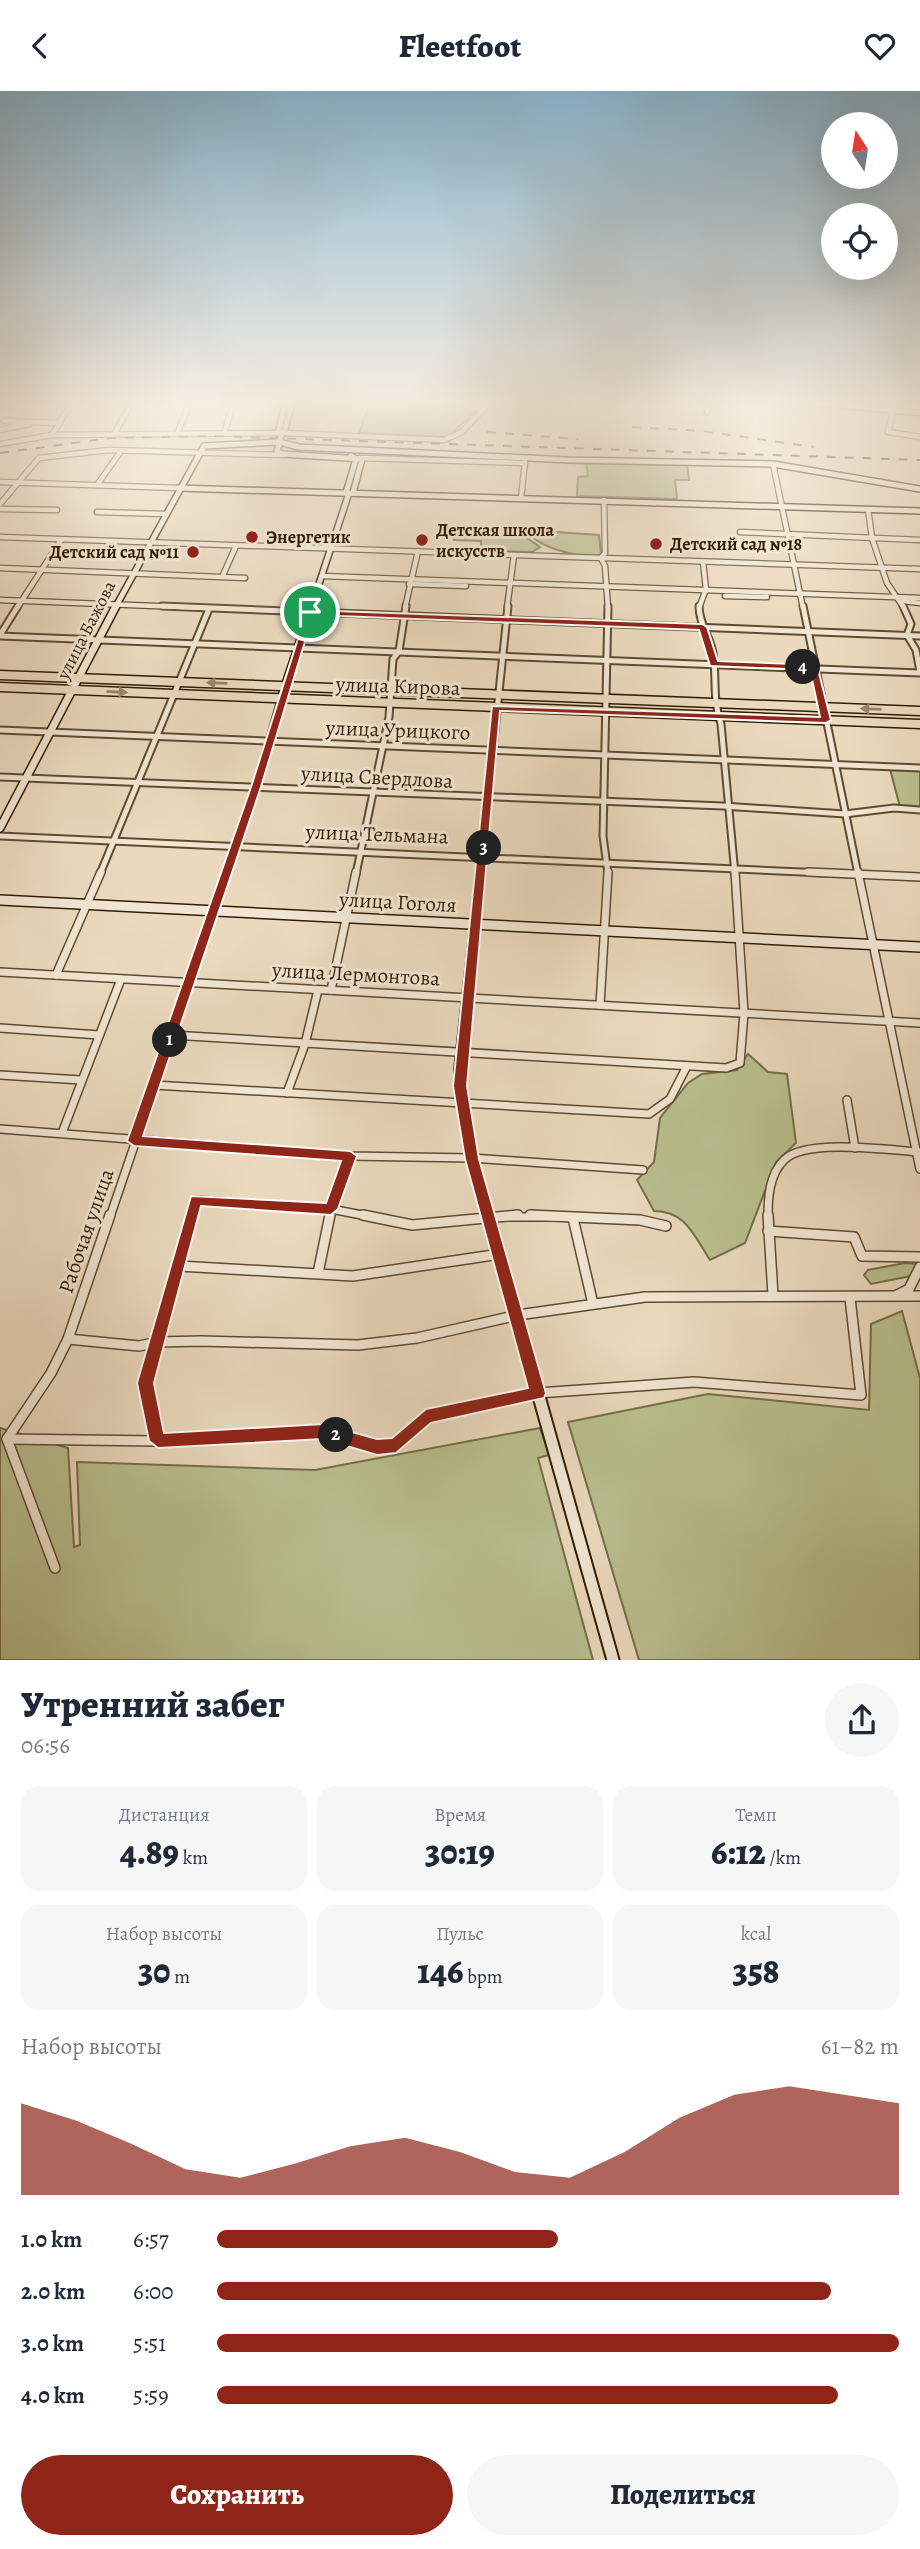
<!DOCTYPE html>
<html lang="ru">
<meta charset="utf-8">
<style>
body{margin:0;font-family:Alegreya,serif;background:#f6f6f7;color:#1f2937;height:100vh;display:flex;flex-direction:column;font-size:26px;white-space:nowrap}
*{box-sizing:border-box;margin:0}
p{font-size:23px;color:#747a83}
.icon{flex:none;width:38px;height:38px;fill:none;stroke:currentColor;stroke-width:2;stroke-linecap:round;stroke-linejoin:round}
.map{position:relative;height:1569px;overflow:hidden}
.sheet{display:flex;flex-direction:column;background:#fff;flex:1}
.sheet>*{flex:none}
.needle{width:46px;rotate:348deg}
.controls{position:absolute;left:821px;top:21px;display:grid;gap:14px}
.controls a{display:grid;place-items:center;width:77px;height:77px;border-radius:50%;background:#fff;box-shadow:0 7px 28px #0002;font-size:35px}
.pin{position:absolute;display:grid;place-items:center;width:60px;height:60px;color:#fff;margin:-30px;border:4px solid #fff;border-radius:50%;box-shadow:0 2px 7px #0007}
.km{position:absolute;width:35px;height:35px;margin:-18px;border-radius:50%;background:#222;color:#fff;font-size:19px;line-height:35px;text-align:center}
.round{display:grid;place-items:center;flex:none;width:74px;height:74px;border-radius:37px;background:#f6f6f7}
.summary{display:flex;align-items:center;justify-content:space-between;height:119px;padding:0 21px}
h1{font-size:38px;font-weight:800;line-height:52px}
.figures{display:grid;grid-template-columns:repeat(3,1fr);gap:10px;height:119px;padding:7px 21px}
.figures div{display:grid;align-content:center;border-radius:18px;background:#f6f6f7;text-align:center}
.figures b{font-size:35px;font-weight:800}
.figures small{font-size:19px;font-weight:400}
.figures p{font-size:19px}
.chart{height:196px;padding:14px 21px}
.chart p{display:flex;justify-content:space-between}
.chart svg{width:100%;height:126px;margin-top:7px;fill:#8f2418;opacity:.7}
.action{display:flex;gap:14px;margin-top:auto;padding:14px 21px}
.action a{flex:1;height:80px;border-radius:42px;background:#8f2418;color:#fff;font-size:28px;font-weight:800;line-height:80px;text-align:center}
.action a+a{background:#f6f6f7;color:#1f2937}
ul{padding:0 21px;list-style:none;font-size:23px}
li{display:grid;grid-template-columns:112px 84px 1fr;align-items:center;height:52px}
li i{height:18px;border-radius:9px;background:#8f2418}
header{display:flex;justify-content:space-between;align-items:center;height:91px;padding:0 21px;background:#fff;font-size:32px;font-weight:800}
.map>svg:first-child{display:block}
.green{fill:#b9bf8f;stroke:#756e48;stroke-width:2}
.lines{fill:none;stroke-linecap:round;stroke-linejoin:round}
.river{stroke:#98baaf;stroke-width:6}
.street-far3-casing{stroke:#5f4b2f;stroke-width:7}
.street-far2-casing{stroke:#5f4b2f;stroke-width:9}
.street-far1-casing{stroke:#5f4b2f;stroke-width:10}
.street-casing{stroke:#5f4b2f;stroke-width:12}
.secondary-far3-casing{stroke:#311c00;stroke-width:8}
.secondary-far2-casing{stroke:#311c00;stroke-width:10}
.secondary-far1-casing{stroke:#311c00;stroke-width:12}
.secondary-casing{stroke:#311c00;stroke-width:15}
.primary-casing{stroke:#311c00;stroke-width:11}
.street-far3{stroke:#f1e6d4;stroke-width:4.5}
.street-far2{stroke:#f1e6d4;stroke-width:5}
.street-far1{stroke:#f1e6d4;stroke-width:7}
.street{stroke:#f1e6d4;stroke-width:9}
.secondary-far3{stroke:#f1e6d4;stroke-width:5}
.secondary-far2{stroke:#f1e6d4;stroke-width:7}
.secondary-far1{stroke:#f1e6d4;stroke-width:9}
.secondary{stroke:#f1e6d4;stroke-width:11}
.primary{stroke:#ead9bd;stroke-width:8}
.rail{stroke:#311c00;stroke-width:2;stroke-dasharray:9 9;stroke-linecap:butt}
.oneway{fill:#978468}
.route{fill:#8f2418;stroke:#fff;stroke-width:2;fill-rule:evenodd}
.poi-dot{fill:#8f2418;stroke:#f1e6d4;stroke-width:2.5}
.labels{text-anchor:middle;stroke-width:6;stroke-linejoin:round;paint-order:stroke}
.far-poi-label{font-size:18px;font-weight:bold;fill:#311c00;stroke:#f1e6d4;text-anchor:start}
.far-street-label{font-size:18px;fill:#311c00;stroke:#f1e6d4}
.street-label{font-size:21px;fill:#311c00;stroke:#f1e6d4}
</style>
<header><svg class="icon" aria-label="back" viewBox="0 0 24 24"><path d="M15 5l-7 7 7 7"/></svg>Fleetfoot<svg class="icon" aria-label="heart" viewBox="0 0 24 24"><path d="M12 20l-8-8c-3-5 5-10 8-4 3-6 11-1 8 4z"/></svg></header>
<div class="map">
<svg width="920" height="1569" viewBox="0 0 920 1569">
<rect width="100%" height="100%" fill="#ead9bd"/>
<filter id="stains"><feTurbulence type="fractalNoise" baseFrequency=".00286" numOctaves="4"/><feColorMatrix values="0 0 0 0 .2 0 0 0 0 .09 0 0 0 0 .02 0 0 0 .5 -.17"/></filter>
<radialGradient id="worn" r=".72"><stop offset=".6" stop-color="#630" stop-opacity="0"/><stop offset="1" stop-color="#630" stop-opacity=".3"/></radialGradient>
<g class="green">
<path d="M370,311h115l-37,35 -89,-4z"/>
<path d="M586,371l101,2 2,16h-14l2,19 -100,-3 1,-19 10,-1z"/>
<path d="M456,437l59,2 25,17 -8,5 -51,-1v-10l-27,-1z"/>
<path d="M526,439l73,5 2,20c-22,3 -62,-6 -75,-25z"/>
<path d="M890,678l30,1v37h-20z"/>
<path d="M748,963l20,18 19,2 9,69 -20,19 -31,81 -35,17c-16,-24 -24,-49 -56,-49l-17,-31 17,-18 6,-44 28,-35 14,-9 35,-4z"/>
<path d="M905,1172l12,1 -6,12 -40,8 -7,-9 4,-5z"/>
<path d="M902,1220l18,67v282h-281l-71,-238 140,-28 161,16 2,-86z"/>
<path d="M0,1337l68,20 6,99 6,-2 -3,-83 238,8 225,-42 9,27 -11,3 55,202h-593z"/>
</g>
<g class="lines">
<path class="river" d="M0,319l19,-8"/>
<defs>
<g id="street-far3">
<path d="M803,311l117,11"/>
<path d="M895,311l-7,30 32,5"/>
<path d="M0,312l5,-1"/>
<path d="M707,321l2,-10"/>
<path d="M4,330l56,2"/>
<path d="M0,339l29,-6"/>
<path d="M178,341l12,-30"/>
<path d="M115,342l17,-31"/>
<path d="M224,342l10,-31"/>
<path d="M284,342l160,7 18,-8 28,-30"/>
<path d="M52,344l20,-33"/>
<path d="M0,353l52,-9 226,-2"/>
<path d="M360,367l164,5"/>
<path d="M773,373l30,144"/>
<path d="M0,391l179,6"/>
<path d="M97,394l24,-34"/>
<path d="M521,407l4,-36"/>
<path d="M604,409l1,53 -4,5 4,8 3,42"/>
<path d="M0,413l39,-46 70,-8 175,5"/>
<path d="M0,418l57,1"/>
<path d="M868,418l4,29 15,45 17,25"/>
<path d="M97,421l68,2"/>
<path d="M740,441l180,8"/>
<path d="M0,446l920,32"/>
<path d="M0,477l245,10"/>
<path d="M223,484l13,-29"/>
<path d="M322,485l598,22"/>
<path d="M409,493l57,2"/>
<path d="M725,505l42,1"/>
<path d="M0,509l207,8"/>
<path d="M903,510l17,2"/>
<path d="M17,517l44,-68"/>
<path d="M405,517l13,-57"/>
<path d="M507,517l7,-53"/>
<path d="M699,517l7,-19 -3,-27"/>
</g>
<g id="street-far2">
<path d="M162,515l758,30"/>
<path d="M608,515l-5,230 5,38"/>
<path d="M699,515c0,18 11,30 14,47 4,26 -1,45 8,71l14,150"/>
<path d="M803,515l55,268"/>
<path d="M903,515l8,18 -4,11 9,15 4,22"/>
<path d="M0,544l18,-29"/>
<path d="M0,545l920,37"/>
<path d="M0,639l920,38"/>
<path d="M0,686l723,29 122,8 49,-6 26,2"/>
<path d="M0,745l847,38"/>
<path d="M100,783l109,-265"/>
<path d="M227,783l29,-86 25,-89"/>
<path d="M356,783l33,-157 4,-58 6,-8 7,-45"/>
<path d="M480,783l28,-268"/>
</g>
<g id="street-far1">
<path d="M808,781l112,5"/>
<path d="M858,781l62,297"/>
<path d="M475,833l5,-52"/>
<path d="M0,881l920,51"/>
<path d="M56,884l45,-103"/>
<path d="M331,899l25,-118"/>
<path d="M600,914l8,-133"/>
<path d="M0,937l99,7"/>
<path d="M172,944l554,33 14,-5 4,-50 -9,-141"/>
<path d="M0,984l81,5"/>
<path d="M154,994l495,29 21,-15 17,-33"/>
<path d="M287,1002l18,-49 13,-54"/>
<path d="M847,1009l8,48"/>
<path d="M0,1038l350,27 122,2 171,12"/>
<path d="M62,1042l59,-154"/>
<path d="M110,1126l117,-345"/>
<path d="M191,1126l5,-17 135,9 41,8"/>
<path d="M329,1126l21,-61"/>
<path d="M504,1126h67"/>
<path d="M768,1126c0,-19 1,-42 16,-57 21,-22 106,-10 135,-8"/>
</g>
<g id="street">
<path d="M363,1124l49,10 106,-10"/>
<path d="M530,1124l110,5 26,6"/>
<path d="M768,1124l5,80"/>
<path d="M573,1127l20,86"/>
<path d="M768,1140l86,6 8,19 58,1"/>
<path d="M179,1175l174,10 147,-22"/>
<path d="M318,1182l12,-58"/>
<path d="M897,1204l12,-6 11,-22"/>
<path d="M68,1248l71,7 19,-4 43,-1 157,4 59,-7 101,-23 127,-18 275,-1"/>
<path d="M7,1348l150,2 166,-10 54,16 19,-1 30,-29 112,-24 156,-11 167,13 -11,-97"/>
<path d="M157,1350l-12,-59 47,-167"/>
<path d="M55,1477l-48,-129 44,-66 17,-34 42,-124"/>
</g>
<g id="secondary-far3">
<path d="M286,311l-8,31h6l8,-31"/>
<path d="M282,342l-5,18 5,3 80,5 -9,34"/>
<path d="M179,397l741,23"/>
<path d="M346,402l10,-34 -5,-3"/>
<path d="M115,517l89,-162 75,-4 20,5 270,13 204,4 147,25"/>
<path d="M311,517l38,-115"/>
</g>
<g id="secondary-far2">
<path d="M281,608l31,-93"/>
<path d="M0,737l116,-222"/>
</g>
<g id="secondary-far1">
<path d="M0,809l920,47"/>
<path d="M475,833l-16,146 13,88 17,59"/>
</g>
<path id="secondary" d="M488,1124l125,445"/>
<g id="primary">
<path d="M0,584l920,36"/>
<path d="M0,596l920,37"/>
</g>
</defs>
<use href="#street-far3" class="street-far3-casing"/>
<use href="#street-far2" class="street-far2-casing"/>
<use href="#street-far1" class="street-far1-casing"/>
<use href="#street" class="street-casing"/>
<use href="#secondary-far3" class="secondary-far3-casing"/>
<use href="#secondary-far2" class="secondary-far2-casing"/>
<use href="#secondary-far1" class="secondary-far1-casing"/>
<use href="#secondary" class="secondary-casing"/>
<use href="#primary" class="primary-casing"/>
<use href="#street-far3" class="street-far3"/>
<use href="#street-far2" class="street-far2"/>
<use href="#street-far1" class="street-far1"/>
<use href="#street" class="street"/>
<use href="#secondary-far3" class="secondary-far3"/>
<use href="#secondary-far2" class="secondary-far2"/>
<use href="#secondary-far1" class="secondary-far1"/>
<use href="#secondary" class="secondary"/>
<use href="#primary" class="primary"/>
<g class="rail">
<path d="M632,336l70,4 112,16"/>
<path d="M487,341l91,7"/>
<path d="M0,362l110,-15 103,-2 707,24"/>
</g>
</g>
<defs><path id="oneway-solid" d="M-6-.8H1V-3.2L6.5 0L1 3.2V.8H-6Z" transform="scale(1.75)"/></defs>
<g class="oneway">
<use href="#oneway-solid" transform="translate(217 592) rotate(-178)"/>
<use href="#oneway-solid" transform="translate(117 601) rotate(3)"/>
<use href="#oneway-solid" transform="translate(871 618) rotate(-178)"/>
</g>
<linearGradient id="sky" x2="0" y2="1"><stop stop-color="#88b6d1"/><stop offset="0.59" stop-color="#f6eee1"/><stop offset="1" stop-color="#f6eee1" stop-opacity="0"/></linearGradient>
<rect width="920" height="530" fill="url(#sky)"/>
<path class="route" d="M307,519l395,14 5,3 11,34 99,4 14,55 -5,3 -326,-12 -33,375 12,73 67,234 -2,5 -113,25 -35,30 -19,2 -54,-16 -165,9 -9,-7 -12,-58 54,-187 135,7 15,-42 -207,-15 -7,-5 124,-354zM313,524l386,15 11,36 100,4 10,47 -328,-11 -39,380 12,73 63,229 -102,21 -34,29 -15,1 -54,-15 -159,9 -10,-50 47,-177 130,9 7,-6 19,-53 -7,-5 -207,-15 118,-349z"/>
<g class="poi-dot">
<circle cx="252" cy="446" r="7"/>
<circle cx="422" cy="449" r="7"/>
<circle cx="656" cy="453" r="7"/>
<circle cx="193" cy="461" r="7"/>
</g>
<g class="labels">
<g class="far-poi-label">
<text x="436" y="445">Детская школа<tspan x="436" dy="21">искусств</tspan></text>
<text x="266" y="452">Энергетик</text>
<text x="670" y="459">Детский сад №18</text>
<text x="179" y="467" text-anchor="end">Детский сад №11</text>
</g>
<g class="far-street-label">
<text transform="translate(86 539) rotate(-63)" y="6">улица Бажова</text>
</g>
<g class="street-label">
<text transform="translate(398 595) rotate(2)" y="7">улица Кирова</text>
<text transform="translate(398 639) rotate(2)" y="7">улица Урицкого</text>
<text transform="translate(377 686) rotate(3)" y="7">улица Свердлова</text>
<text transform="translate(377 743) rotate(2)" y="7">улица Тельмана</text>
<text transform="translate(398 811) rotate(3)" y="7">улица Гоголя</text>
<text transform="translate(356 883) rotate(3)" y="7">улица Лермонтова</text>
<text transform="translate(86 1140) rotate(-71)" y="7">Рабочая улица</text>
</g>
</g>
<rect width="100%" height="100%" filter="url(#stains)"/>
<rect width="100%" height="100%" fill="url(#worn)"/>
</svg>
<div class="controls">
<a><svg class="needle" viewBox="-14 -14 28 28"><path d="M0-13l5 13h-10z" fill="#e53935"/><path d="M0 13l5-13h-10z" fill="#747a83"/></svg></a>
<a><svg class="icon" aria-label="locate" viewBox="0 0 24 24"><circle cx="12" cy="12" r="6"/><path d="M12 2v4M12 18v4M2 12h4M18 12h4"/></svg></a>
</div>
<div class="pin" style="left:310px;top:521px;background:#1e9e55"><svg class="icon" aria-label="arrive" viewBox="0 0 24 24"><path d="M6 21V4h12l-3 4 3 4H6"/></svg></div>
<b class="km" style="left:170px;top:949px">1</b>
<b class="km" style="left:336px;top:1344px">2</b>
<b class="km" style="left:484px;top:757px">3</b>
<b class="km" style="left:803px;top:576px">4</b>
</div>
<section class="sheet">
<div class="summary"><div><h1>Утренний забег</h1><p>06:56</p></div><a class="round"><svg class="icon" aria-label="share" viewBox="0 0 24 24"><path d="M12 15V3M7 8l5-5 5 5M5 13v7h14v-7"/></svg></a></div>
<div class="figures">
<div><p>Дистанция</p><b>4.89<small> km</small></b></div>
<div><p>Время</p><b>30:19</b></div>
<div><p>Темп</p><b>6:12<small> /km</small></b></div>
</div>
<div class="figures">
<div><p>Набор высоты</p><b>30<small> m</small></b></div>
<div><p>Пульс</p><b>146<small> bpm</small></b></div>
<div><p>kcal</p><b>358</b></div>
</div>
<div class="chart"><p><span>Набор высоты</span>61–82 m</p>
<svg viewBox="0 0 160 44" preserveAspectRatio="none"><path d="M0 44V12L10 18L20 26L30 35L40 38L50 33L60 27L70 24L80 29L90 36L100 38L110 29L120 17L130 9L140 6L150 9L160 12V44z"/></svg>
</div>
<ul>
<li><b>1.0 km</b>6:57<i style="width:50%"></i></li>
<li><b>2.0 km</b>6:00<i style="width:90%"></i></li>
<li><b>3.0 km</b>5:51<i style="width:100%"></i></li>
<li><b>4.0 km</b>5:59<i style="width:91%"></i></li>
</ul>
<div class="action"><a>Сохранить</a><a>Поделиться</a></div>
</section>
